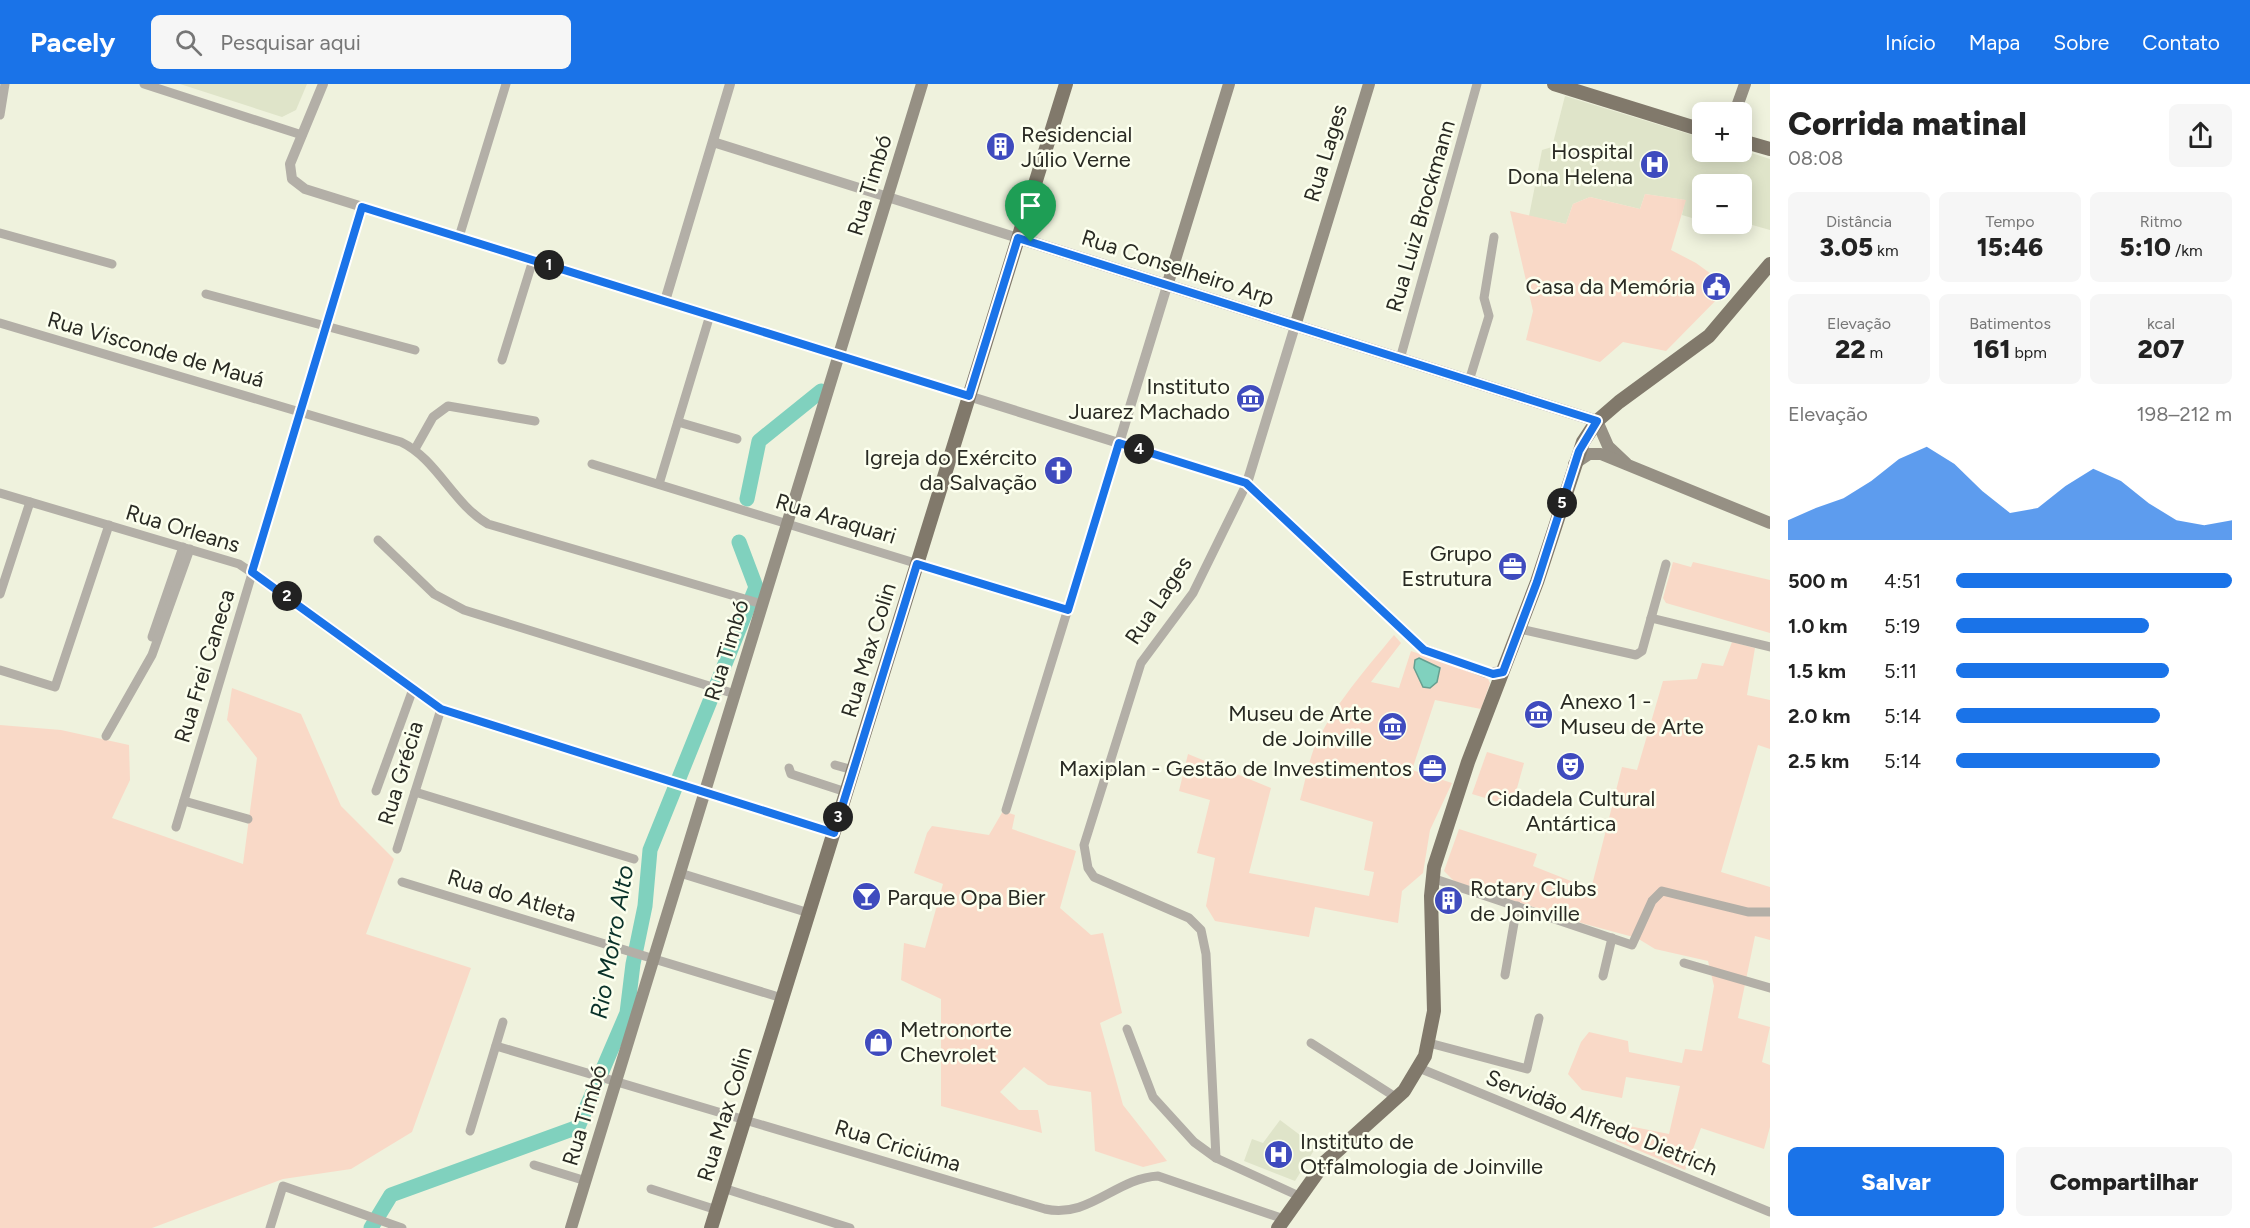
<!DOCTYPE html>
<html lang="pt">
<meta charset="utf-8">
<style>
body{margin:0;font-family:Figtree,sans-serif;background:#f6f6f6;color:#222;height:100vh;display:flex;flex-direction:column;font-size:22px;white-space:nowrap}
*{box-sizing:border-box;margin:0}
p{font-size:20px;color:#767676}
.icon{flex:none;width:33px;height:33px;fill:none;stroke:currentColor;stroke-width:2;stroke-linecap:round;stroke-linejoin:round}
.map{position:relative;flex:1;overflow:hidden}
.panel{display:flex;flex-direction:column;background:#fff;width:480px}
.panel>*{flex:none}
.fabs{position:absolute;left:1692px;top:18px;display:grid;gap:12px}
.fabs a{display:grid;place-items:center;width:60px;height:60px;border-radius:9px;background:#fff;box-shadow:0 3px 15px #0003;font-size:30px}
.pin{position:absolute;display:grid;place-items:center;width:51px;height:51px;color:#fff;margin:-62px -26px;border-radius:50% 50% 50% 0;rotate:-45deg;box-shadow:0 0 6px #0007}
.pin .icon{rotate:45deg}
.km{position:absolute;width:30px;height:30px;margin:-15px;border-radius:50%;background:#222;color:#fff;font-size:16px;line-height:30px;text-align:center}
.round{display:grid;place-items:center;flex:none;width:63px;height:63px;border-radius:9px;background:#f6f6f6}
.overview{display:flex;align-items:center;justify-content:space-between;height:102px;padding:0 18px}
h1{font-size:33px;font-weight:800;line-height:45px}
.metrics{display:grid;grid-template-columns:repeat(3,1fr);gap:9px;height:102px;padding:6px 18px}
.metrics div{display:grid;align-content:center;border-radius:9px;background:#f6f6f6;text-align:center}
.metrics b{font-size:26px;font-weight:800}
.metrics small{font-size:16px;font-weight:400}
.metrics p{font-size:16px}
.chart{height:168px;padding:12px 18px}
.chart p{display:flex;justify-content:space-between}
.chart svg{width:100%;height:108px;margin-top:6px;fill:#1a73e8;opacity:.7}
.action{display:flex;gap:12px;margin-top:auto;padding:12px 18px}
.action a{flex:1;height:69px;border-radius:9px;background:#1a73e8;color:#fff;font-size:24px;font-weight:800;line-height:69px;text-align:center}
.action a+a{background:#f6f6f6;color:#222}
ul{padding:0 18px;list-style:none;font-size:20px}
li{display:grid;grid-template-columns:96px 72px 1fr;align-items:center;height:45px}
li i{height:15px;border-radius:8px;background:#1a73e8}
header{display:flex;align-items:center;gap:36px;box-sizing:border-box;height:84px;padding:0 30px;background:#1a73e8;color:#fff}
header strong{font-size:28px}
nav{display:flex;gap:33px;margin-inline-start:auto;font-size:21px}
.search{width:420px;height:54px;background:#f6f6f6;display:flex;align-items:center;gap:15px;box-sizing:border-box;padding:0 21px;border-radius:9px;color:#767676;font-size:22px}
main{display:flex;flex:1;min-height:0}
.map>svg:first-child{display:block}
.built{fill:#dfe4c9}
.green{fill:#f9d9c7}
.water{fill:#80d1be;stroke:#669f90;stroke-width:1.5}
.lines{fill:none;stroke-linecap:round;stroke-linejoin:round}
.river{stroke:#80d1be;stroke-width:15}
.minor{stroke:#b3afa7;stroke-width:9}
.tertiary{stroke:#b3afa7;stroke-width:10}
.secondary{stroke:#969084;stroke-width:12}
.primary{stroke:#81796b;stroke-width:14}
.route-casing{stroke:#fff;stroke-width:12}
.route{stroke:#1a73e8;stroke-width:8}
.labels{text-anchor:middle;stroke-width:5;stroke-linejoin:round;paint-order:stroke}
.poi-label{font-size:22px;fill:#292a23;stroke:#fcffee;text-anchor:end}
.street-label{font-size:22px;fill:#292a23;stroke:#fcffee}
.water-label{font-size:24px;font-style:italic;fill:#093129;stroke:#fcffee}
</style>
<header>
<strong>Pacely</strong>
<div class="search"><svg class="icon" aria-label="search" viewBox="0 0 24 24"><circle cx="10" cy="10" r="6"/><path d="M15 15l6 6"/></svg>Pesquisar aqui</div>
<nav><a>Início</a><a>Mapa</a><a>Sobre</a><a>Contato</a></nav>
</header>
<main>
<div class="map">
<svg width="1770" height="1144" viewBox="0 0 1770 1144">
<rect width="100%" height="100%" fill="#eff2dd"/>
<g class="built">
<path d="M180,0h127l-11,26 -14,7z"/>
<path d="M1565,12l137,42v14l40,-2 28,9v71l-28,-8v-38h-40v37l-20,-6 3,-15 -40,-6 -5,15 -50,-12 -17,7 -7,20 -37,-8 13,-66 10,-3z"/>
<path d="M1280,1036l36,27 -21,34 -51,-20 8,-22 11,4z"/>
</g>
<g class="green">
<path d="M1645,110l41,6 -15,50 25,13 33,24 -63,64 -43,-9 -23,20 -74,-22 7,-29 -23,-100 56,13 7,-20 17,-7 50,12z"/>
<path d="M1673,478l18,5 2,-5 77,18v53l-104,-30 -3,-5z"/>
<path d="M1394,551l7,8 -30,39 28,6 12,-37 76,26 3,6 -9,26 -46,-9 -23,70 40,13 -22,47 -7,43 -21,18 -4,32 -83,-16 -6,30 -94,-16 -9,-15 9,-48 -18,-5 13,-53 -31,-9 9,-37 83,34 -22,85 120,23 5,-24 -10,-2 9,-48 -73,-22c5,-17 8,-37 15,-54 19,-41 50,-76 79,-111z"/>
<path d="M1732,558l23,6 -8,47 23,5v49l-12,-4 -37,127 49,15v53l-15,-4 -17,82 32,9 -8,35 8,3v62l-6,22 -63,-21 -16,42 -69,-29 3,-17 50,10 11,-48 -54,-9 -4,21 -40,-8 -14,-16 13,-32 8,-10 39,9 1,11 53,11 3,-14 17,2 12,-65 -6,-25 -53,-12 -18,-11 -52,-14 -131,-43 -10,-10 15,-42 78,25 -4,12 58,23 31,-122 15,3 26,-89 34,-2 5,-16 21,3z"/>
<path d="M232,604l69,26 40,92 53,53 -28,75 105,34 -59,164 -61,37 -68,10 -131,49h-152v-503l61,5 68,15 1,35 -18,38 131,46 14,-106 -30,-38z"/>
<path d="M1487,668l37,11 -12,43 -40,-12z"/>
<path d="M1003,727l12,4 -3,14 64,22 -16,57 31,27 12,-2 19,80 -22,10 23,82 44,56 -24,6 -48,-16 -4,-59 -43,-7 -24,-18 -24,25 19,18h19l4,23 -101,-27v-107l-40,-19 3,-37 21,5 18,-64 -29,-11 13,-40 5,-7 57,9z"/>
</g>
<path class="water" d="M1419,574l21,10 -3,14 -7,6 -7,-1 -9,-19 1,-8z"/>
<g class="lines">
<g class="river">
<path d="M747,415l12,-58 62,-50"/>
<path d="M371,1144l20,-33 187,-68 49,-114 6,-49 12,-58 5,-56 106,-263 -17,-45"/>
</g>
<g class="minor">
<path d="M144,0l158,51"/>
<path d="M0,31l5,-31"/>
<path d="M0,149l112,31"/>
<path d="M459,153l47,-153"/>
<path d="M206,210l209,56"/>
<path d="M0,239l401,119c36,17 52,62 87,82l274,80"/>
<path d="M1400,275l77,-275"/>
<path d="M502,276l31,-100"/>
<path d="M1469,297l20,-65 -5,-18 10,-61"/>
<path d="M678,338l59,17"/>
<path d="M415,365l18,-32 15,-11 87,15"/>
<path d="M592,380l476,146"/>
<path d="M659,400l51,-169"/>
<path d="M0,409l239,71 58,39 144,106 393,124"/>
<path d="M378,456l56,54 30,16 271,84"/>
<path d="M0,510l30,-92"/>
<path d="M1651,534l119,29"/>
<path d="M1520,545l116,26 6,-4 24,-87"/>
<path d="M152,553l31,-90"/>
<path d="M0,586l55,17 54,-162"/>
<path d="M106,652l46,-81 38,-106"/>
<path d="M835,681l18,5"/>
<path d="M789,684l2,6 55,18"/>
<path d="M376,707l37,-102"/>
<path d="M415,708l219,67"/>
<path d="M184,717l64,18"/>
<path d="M1006,726l113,-367"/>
<path d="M176,743l186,-620"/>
<path d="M397,765l44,-140"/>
<path d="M680,789l129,40"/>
<path d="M1432,794l200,67 20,-44 10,-10 86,21h22"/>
<path d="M402,798l380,116"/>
<path d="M1684,879l86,25"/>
<path d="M1505,891l12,-69"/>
<path d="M1603,892l9,-38"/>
<path d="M1127,945l26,68 41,45 22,16 83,38"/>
<path d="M1311,959l86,55"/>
<path d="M1429,959l98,26 12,-51"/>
<path d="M496,962l549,163c44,10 71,-31 113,-33l126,43"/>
<path d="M1419,984l351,144"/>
<path d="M470,1047l33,-109"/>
<path d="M1216,1074l-10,-204 -5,-24 -12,-12 -95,-41 -6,-9 -4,-23 57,-182 52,-70 54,-110"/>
<path d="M534,1081l52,16"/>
<path d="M723,1104l127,40"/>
<path d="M651,1105l66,21"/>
<path d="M270,1144l13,-42 119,42"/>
</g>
<g class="tertiary">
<path d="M323,0l-33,80 2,15 13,10 942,294 177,166 62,24 17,-2"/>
<path d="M713,58l305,96"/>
<path d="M665,217l65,-217"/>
<path d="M1119,359l48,-157"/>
<path d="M1247,399l48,-157"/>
</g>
<g class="secondary">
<path d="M1735,28l10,-28"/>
<path d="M1018,154l579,183 11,25 18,17"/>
<path d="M1167,202l62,-202"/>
<path d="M1295,242l74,-242"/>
<path d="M1574,380l15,-10h12l169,69"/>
<path d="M571,1144l351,-1144"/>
</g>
<g class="primary">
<path d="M1554,0l148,46"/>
<path d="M1742,57l28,8"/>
<path d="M711,1144l355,-1144"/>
<path d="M1278,1144l47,-66 79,-71 21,-35 9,-45 -3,-115 3,-29 34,-105 69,-180 46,-140 14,-21 22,-19 90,-66 61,-72"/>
</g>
</g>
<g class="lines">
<defs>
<path id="route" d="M362,123l607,189 49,-158 579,183 -18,30 -42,131 -34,90 -10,2 -69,-24 -178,-167 -127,-40 -51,167 -151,-46 -83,269 -393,-124 -189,-137z"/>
</defs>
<use href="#route" class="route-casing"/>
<use href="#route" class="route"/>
</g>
<defs>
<symbol id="building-disc" viewBox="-11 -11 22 22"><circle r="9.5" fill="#3f4bbe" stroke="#fcffee"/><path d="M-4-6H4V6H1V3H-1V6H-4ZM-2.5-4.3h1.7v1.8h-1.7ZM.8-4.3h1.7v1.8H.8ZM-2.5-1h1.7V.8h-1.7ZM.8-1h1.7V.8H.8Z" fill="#fff"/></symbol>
<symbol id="hospital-disc" viewBox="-11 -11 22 22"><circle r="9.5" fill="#3f4bbe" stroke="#fcffee"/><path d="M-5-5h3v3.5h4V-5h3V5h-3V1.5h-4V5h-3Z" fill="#fff"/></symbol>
<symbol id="civic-disc" viewBox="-11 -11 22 22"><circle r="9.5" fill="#3f4bbe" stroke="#fcffee"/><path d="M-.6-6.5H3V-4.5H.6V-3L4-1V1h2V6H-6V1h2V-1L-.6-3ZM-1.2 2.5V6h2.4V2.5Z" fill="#fff"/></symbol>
<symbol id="museum-disc" viewBox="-11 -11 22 22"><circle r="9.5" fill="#3f4bbe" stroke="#fcffee"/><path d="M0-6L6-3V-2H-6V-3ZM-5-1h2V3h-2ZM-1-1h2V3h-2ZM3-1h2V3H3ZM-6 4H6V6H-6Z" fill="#fff"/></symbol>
<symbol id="church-disc" viewBox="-11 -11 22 22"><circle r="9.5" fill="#3f4bbe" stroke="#fcffee"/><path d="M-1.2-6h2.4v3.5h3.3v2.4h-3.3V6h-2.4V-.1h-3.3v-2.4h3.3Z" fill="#fff"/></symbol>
<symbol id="office-disc" viewBox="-11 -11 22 22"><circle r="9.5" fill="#3f4bbe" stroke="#fcffee"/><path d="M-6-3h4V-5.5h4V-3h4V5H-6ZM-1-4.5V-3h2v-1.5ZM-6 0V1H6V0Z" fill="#fff"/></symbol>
<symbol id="theatre-disc" viewBox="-11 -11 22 22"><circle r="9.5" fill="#3f4bbe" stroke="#fcffee"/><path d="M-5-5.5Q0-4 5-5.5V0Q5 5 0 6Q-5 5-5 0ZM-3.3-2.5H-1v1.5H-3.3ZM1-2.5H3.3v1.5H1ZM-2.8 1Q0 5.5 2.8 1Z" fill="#fff"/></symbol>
<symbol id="bar-disc" viewBox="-11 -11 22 22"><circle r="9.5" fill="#3f4bbe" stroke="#fcffee"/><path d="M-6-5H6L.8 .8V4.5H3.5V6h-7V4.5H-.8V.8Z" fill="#fff"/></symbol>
<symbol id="shop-disc" viewBox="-11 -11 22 22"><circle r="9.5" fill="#3f4bbe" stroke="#fcffee"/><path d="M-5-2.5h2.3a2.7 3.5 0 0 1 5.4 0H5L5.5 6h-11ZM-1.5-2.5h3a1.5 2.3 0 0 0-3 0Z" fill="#fff"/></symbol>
</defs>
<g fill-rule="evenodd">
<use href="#building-disc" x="984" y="46" width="33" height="33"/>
<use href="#hospital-disc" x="1638" y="64" width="33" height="33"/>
<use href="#civic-disc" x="1700" y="186" width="33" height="33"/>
<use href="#museum-disc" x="1234" y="298" width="33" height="33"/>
<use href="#church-disc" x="1042" y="370" width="33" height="33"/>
<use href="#office-disc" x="1496" y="466" width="33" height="33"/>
<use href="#museum-disc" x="1522" y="614" width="33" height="33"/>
<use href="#museum-disc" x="1376" y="626" width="33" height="33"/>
<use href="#theatre-disc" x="1554" y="666" width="33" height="33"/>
<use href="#office-disc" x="1416" y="668" width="33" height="33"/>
<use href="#bar-disc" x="850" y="796" width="33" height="33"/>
<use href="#building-disc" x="1432" y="800" width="33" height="33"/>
<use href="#shop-disc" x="862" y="942" width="33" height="33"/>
<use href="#hospital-disc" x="1262" y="1054" width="33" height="33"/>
</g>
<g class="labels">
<g class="poi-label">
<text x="1021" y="58" text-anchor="start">Residencial<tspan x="1021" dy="25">Júlio Verne</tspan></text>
<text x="1633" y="75">Hospital<tspan x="1633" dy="25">Dona Helena</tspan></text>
<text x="1695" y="210">Casa da Memória</text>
<text x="1230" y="310">Instituto<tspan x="1230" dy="25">Juarez Machado</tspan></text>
<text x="1037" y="381">Igreja do Exército<tspan x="1037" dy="25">da Salvação</tspan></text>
<text x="1492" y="477">Grupo<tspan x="1492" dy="25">Estrutura</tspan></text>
<text x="1560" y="625" text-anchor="start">Anexo 1 -<tspan x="1560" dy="25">Museu de Arte</tspan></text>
<text x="1372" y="637">Museu de Arte<tspan x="1372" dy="25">de Joinville</tspan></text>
<text x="1412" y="692">Maxiplan - Gestão de Investimentos</text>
<text x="1571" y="722" text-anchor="middle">Cidadela Cultural<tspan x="1571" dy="25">Antártica</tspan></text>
<text x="1470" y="812" text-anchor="start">Rotary Clubs<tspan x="1470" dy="25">de Joinville</tspan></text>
<text x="887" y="821" text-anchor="start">Parque Opa Bier</text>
<text x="900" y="953" text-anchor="start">Metronorte<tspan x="900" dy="25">Chevrolet</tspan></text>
<text x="1300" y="1065" text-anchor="start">Instituto de<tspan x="1300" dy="25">Otfalmologia de Joinville</tspan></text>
</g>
<g class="street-label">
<text transform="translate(1325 69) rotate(-73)" y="8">Rua Lages</text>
<text transform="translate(869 101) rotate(-73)" y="8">Rua Timbó</text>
<text transform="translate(1420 132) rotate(-74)" y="8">Rua Luiz Brockmann</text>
<text transform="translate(1178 183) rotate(18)" y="8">Rua Conselheiro Arp</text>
<text transform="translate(156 265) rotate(16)" y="8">Rua Visconde de Mauá</text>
<text transform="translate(836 434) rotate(17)" y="8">Rua Araquari</text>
<text transform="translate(183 444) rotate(17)" y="8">Rua Orleans</text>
<text transform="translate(1158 516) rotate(-56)" y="8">Rua Lages</text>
<text transform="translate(726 566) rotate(-73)" y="8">Rua Timbó</text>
<text transform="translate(868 566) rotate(-73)" y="8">Rua Max Colin</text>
<text transform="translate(204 582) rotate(-73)" y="8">Rua Frei Caneca</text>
<text transform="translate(400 689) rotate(-73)" y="8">Rua Grécia</text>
<text transform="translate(512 811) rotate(17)" y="8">Rua do Atleta</text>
<text transform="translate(724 1030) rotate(-73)" y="8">Rua Max Colin</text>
<text transform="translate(584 1031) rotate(-73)" y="8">Rua Timbó</text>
<text transform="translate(1602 1038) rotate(22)" y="8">Servidão Alfredo Dietrich</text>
<text transform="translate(898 1061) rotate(17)" y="8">Rua Criciúma</text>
</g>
<g class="water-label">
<text transform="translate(612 858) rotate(-80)" y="8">Rio Morro Alto</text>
</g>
</g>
</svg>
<div class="fabs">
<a>+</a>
<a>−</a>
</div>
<div class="pin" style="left:1031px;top:158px;background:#1e9e55"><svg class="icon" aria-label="arrive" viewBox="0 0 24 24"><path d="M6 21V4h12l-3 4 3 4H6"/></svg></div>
<b class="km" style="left:549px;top:181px">1</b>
<b class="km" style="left:287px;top:512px">2</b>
<b class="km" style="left:838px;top:733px">3</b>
<b class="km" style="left:1139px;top:365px">4</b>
<b class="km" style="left:1562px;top:419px">5</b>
</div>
<section class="panel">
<div class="overview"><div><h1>Corrida matinal</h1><p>08:08</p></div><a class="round"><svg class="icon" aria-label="share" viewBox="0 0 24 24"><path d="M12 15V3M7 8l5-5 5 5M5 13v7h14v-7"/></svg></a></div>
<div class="metrics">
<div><p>Distância</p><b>3.05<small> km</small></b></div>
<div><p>Tempo</p><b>15:46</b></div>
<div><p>Ritmo</p><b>5:10<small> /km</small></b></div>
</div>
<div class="metrics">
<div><p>Elevação</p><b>22<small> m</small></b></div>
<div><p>Batimentos</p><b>161<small> bpm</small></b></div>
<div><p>kcal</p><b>207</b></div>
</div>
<div class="chart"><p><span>Elevação</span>198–212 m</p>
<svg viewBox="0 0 160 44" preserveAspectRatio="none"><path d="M0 44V36L10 31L20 27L30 20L40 11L50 6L60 13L70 24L80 33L90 31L100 22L110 15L120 20L130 29L140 36L150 38L160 36V44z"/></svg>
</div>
<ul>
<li><b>500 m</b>4:51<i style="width:100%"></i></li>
<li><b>1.0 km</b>5:19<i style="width:70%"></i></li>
<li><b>1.5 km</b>5:11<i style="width:77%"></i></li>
<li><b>2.0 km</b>5:14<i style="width:74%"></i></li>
<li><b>2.5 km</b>5:14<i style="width:74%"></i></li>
</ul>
<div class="action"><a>Salvar</a><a>Compartilhar</a></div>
</section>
</main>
